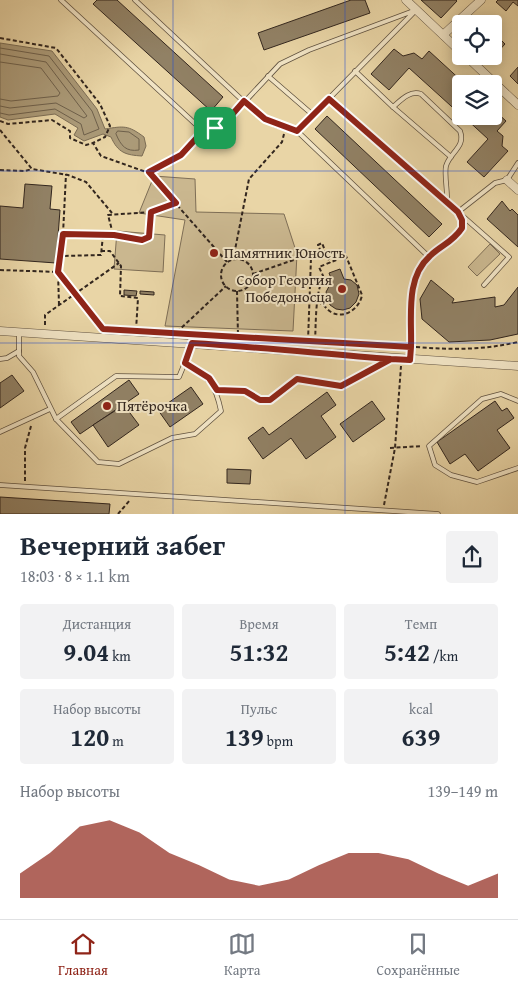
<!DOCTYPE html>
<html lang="ru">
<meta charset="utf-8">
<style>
body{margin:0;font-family:"Gentium Book Plus",serif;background:#f2f2f3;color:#1f2937;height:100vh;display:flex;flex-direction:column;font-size:19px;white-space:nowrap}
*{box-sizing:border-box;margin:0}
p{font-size:16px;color:#747a83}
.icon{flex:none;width:28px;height:28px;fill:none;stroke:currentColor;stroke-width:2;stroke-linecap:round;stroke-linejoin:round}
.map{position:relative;height:514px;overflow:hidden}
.panel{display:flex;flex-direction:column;background:#fff;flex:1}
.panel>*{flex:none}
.buttons{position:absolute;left:452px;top:15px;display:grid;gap:10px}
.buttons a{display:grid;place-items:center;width:50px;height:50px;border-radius:5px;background:#fff;box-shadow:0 2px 12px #0003;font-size:25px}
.pin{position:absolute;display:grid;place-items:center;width:42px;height:42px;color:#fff;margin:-21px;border-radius:10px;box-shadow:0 2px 8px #0006}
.round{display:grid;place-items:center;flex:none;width:52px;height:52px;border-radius:5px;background:#f2f2f3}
.head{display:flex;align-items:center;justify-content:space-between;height:85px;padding:0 20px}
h1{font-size:28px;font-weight:800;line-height:38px}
.metrics{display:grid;grid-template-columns:repeat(3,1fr);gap:8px;height:85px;padding:5px 20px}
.metrics div{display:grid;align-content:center;border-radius:5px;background:#f2f2f3;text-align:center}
.metrics b{font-size:25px;font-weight:800}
.metrics small{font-size:14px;font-weight:400}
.metrics p{font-size:14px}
.chart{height:140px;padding:10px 20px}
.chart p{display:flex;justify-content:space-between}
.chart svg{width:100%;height:90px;margin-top:5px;fill:#8f2418;opacity:.7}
.tab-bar{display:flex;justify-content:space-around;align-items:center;height:70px;border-top:1px solid #e0e1e3;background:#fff;font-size:14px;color:#747a83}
.tab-bar a{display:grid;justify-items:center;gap:2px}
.tab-bar .active{color:#8f2418}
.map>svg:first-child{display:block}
.green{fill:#cab78f;stroke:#7e6e56}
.water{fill:#ab9a78;stroke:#7b6c54}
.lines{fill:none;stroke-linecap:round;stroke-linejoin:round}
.shore{stroke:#6e604b;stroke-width:1}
.building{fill:#918165;stroke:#32261e}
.lane-casing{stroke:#605240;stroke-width:5.5}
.street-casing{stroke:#605240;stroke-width:9}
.path{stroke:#32261e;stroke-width:2;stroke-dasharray:4 2.5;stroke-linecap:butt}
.lane{stroke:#f1e4c5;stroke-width:4}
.street{stroke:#f1e4c5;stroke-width:8}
.route-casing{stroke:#fff;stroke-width:10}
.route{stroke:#8f2418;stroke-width:6}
.grid{fill:none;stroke:#1d4ed8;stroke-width:1;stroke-opacity:0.55}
.poi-dot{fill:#8f2418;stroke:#f1e4c5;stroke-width:2}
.labels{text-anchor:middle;stroke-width:4;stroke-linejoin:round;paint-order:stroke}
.poi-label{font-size:15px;fill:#32261e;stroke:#f1e4c5;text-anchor:start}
</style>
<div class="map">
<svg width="518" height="514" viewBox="0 0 518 514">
<rect width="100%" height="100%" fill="#e9d5a6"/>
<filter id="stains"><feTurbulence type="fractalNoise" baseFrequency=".004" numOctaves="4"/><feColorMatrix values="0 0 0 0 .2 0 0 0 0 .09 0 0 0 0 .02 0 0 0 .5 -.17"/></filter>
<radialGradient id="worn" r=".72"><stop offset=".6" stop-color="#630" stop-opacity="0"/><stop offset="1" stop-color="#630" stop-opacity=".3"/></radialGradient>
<g class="green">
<path d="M154,176l41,3 1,33 88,2 13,40 -4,77 -128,-5 20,-106 -46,-7z"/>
<path d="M117,231l48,4 -2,37 -49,-3z"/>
<path d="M490,244l10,10 -23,22 -9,-9z"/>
</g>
<path class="water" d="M0,43l52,8 45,58 8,20c19,-3 23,-4 39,8l2,9 -4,10c-16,-1 -24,-3 -31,-19l-8,-3 -19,7 -10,-6 4,-7 -23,-14 -47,6 -8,-3z"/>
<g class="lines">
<g class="shore">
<path d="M0,48l49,8 43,55 7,18 -15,6 -3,-11 -26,-15 -46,6 -9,-2"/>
<path d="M0,54l46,8 41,54 -3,2 -28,-15 -46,5 -10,-2"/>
<path d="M0,62l41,6 19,25 -2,3 -47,5 -11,-2"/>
<path d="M118,131l11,1 10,7v11c-13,2 -18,-4 -23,-16z"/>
</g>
</g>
<g class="building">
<path d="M97,0h20l106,97 -12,14 -118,-107z"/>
<path d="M351,0h14l5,13 -106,37 -6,-17z"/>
<path d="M421,0h35l1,1 -16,17z"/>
<path d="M498,0h20v6l-5,-4 -7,9 -10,-9z"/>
<path d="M494,33l11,11 -11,12z"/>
<path d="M394,49l9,7 11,-3 8,6 7,-8 36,33h-4v31l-52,-47 -20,22 -18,-16z"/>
<path d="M483,56h10l-5,5z"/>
<path d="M518,67v17l-8,-8z"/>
<path d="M494,110l12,11 -9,10 6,5 -1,10 6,5 -24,26 -17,-15 21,-23 -25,-23h31z"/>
<path d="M327,116l115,108 -13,13 -114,-108z"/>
<path d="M25,184l27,2 -2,23 10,1 -4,53 -56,-4v-53l23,2z"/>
<path d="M502,201l8,10 2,-2 6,6v32l-31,-28z"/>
<path d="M340,269l4,10 7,1 6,5 2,9 -3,8 -6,6 -7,2 -7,-1 -6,-4 -4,-13 6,-11 -3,-8z"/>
<path d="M431,280l23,19 -2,4 43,-6v10l9,-2 14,-18v47l-28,6 -41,2 -27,-23 -2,-20z"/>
<path d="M124,290l13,1 -1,5 -12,-1z"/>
<path d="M140,291l14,1v3l-14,-1z"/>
<path d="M12,375l12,16 -24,17v-25z"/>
<path d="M129,380l10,14 -59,40 -9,-12z"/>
<path d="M191,387l12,17 -33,23 -12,-17z"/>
<path d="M327,392l9,13 -15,11 15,21 -30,22 -15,-21 -28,21 -15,-21 15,-11 6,8z"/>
<path d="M372,401l13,18 -32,23 -13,-18z"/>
<path d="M495,401l7,10 5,-3 7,10 -17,12 13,18 -32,23 -13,-17 -15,10 -13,-22z"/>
<path d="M124,405l15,20 -31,22 -15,-22z"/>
<path d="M227,469l24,1 -1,14 -23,-1z"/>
<path d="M0,497l110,7 -1,10h-109z"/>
</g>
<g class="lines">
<defs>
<g id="lane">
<path d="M61,0l142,131 20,-6 57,-61 29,-14 107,-40 -119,121"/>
<path d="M135,0l120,112 20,13 22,6 132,126c-24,33 -16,62 -19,101"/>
<path d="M355,71l38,36c8,-7 17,-17 28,-13l39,37c6,16 -10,21 -14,35 -2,8 2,27 1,37"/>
<path d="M268,76l45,39"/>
<path d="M329,99l129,113c11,24 -14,32 -29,45"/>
<path d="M393,107l58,50"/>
<path d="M484,285l25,-28 -51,-45 37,-29 12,-3 11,-17"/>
<path d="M19,332v24l14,16 23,47"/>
<path d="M0,359l7,-1 12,-7"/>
<path d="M185,363c24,16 30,19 36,48l-26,23 -23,4 -53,26 -21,-2 -42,-43 60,-43 63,1 14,-34"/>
<path d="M217,390l28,1 15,9h10l27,-21 44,8 50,-28"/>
<path d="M518,401l-17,-7 -19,5 -53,47 6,19 16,10 26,7 41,-14"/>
<path d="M0,432l50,-23"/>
<path d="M0,485l438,29"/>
</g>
<g id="street">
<path d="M406,0l55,52"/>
<path d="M443,35l38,-35"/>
<path d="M466,56l52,49"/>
<path d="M507,180l11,10"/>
<path d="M0,331l518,35"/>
</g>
</defs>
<use href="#lane" class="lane-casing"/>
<use href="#street" class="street-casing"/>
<g class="path">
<path d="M0,38l56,10 44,56 10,22 -5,11 -12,6"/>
<path d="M0,121l8,3 44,-4 18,11v7l16,7 7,-2 8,13 48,17 78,89"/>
<path d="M0,130l32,39 36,6 18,7 26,31"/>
<path d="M0,170l25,1 7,-2"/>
<path d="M149,173l32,-18 18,-20"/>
<path d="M63,234l3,-60"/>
<path d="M113,234l-5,-19 43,-3 25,-9"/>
<path d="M101,251h9l11,15 -1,30 18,2 -2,32"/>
<path d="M61,256l2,-22 40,1"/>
<circle cx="237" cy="275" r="16"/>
<path d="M233,260l16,-81 33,-37 2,-8"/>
<path d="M0,270l58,2 3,-16 40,-1 2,-20 39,5 7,-3 2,-25"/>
<path d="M253,274l52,-18 6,2"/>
<path d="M237,291l1,45"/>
<path d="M59,305l-1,-33 45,57"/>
<path d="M45,325v-10l74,-52"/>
<path d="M127,330l277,17"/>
<path d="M177,332l49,-46"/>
<path d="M308,341l3,-83 11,-4 -4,-9 4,-2 8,20"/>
<path d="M315,341c1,-15 0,-52 9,-63l-5,-11 27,-11 16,39c-2,13 -18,25 -31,17 -5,-3 -7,-8 -13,-10"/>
<path d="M416,347c36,3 67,3 102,-5"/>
<path d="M390,448l32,-2"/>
<path d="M25,481v-33l6,-22"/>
<path d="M384,505l11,-57 6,-82"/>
<path d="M118,514l12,-14"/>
</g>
<use href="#lane" class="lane"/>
<use href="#street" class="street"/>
</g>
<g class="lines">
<defs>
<path id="route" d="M215,128l-12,3 -22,24 -32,17 27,31 -25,9 -2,25 -7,3 -28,-5 -51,-1 -5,38 45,57 308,18 -1,13 -19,-1c-66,-5 -132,-12 -199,-16l-7,20 24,15 8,12 28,1 15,9h10l27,-21 44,7 50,-27 19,1 1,-13c1,-30 -6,-69 19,-91 11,-11 22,-13 32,-28v-8l-4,-8 -129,-113 -32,32 -32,-12 -21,-18 -21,24 -8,3"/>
</defs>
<use href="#route" class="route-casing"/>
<use href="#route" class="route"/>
</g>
<path class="grid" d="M173,0v514M345,0v514M0,171h518M0,343h518"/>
<g class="poi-dot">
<circle cx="214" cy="253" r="5"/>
<circle cx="342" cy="289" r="5"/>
<circle cx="107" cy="406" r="5"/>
</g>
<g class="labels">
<g class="poi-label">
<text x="224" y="258">Памятник Юность</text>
<text x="332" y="285" text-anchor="end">Собор Георгия<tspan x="332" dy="17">Победоносца</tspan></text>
<text x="117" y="411">Пятёрочка</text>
</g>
</g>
<rect width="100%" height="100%" filter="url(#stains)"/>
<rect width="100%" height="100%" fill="url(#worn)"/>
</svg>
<div class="buttons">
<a><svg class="icon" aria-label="locate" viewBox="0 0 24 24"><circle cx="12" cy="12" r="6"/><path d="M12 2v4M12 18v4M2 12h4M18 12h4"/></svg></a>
<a><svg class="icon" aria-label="layers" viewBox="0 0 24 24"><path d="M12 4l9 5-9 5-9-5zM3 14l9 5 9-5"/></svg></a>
</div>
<div class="pin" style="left:215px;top:128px;background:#1e9e55"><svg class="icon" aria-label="arrive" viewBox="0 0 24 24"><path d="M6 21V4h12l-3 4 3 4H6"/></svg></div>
</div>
<section class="panel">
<div class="head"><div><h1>Вечерний забег</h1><p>18:03 · 8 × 1.1 km</p></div><a class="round"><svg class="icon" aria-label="share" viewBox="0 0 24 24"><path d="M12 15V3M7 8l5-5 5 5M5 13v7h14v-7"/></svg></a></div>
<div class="metrics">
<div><p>Дистанция</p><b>9.04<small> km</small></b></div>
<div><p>Время</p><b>51:32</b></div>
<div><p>Темп</p><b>5:42<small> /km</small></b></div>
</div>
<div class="metrics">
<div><p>Набор высоты</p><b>120<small> m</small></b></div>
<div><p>Пульс</p><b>139<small> bpm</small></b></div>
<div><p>kcal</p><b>639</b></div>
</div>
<div class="chart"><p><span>Набор высоты</span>139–149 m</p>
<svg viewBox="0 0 160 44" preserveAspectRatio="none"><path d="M0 44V32L10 22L20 9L30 6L40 12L50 22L60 28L70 35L80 38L90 35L100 28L110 22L120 22L130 25L140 32L150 38L160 32V44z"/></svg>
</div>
</section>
<nav class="tab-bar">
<a class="active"><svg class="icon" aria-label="home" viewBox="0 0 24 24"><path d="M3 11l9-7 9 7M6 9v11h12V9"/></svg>Главная</a>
<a><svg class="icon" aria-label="map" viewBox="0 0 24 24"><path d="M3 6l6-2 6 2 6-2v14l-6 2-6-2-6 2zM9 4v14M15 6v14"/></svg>Карта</a>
<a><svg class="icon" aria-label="saved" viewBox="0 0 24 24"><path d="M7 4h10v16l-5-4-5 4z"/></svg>Сохранённые</a>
</nav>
